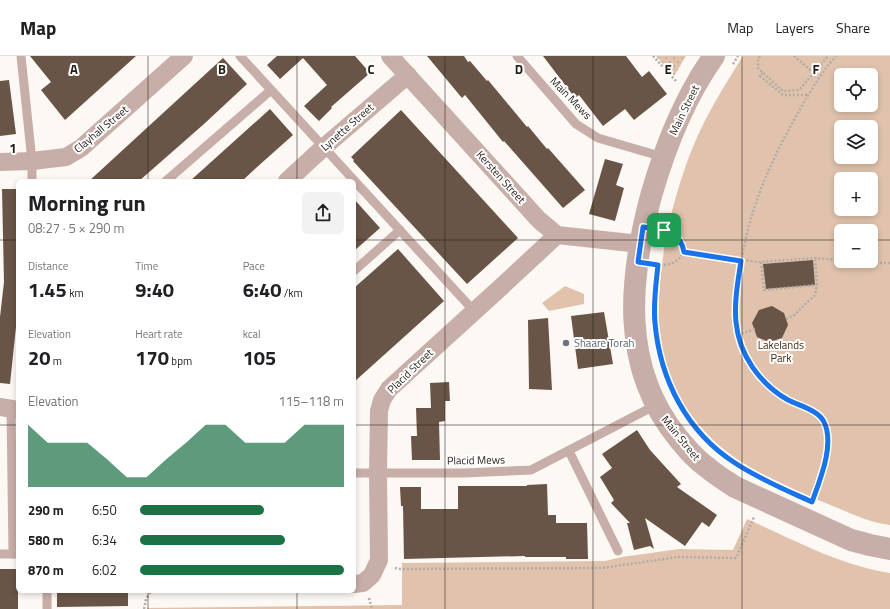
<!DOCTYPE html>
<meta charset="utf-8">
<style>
body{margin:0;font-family:"Titillium Web",sans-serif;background:#f2f2f2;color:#202124;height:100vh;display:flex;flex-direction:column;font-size:15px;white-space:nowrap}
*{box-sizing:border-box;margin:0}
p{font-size:13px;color:#757577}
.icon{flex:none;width:22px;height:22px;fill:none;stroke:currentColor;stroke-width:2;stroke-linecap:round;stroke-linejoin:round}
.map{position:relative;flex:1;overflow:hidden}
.details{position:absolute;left:16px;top:123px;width:340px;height:414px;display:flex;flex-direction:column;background:#fff;border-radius:6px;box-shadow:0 2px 6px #0003}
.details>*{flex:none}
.controls{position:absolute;left:834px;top:12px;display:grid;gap:8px}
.controls a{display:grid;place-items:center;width:44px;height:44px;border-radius:6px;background:#fff;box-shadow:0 2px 6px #0003;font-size:20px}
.pin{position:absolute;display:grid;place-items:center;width:34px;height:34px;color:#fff;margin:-17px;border-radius:8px;box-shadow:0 2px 6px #0006}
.round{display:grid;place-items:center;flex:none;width:42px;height:42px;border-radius:6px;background:#f2f2f2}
.overview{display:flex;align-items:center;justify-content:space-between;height:68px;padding:0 12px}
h1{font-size:22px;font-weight:700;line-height:30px}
.figures{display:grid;grid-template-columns:repeat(3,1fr);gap:6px;height:68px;padding:4px 12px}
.figures div{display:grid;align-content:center}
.figures b{font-size:20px;font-weight:700}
.figures small{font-size:11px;font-weight:400}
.figures p{font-size:11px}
.chart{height:112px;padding:8px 12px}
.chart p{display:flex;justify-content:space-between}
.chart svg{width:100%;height:72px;margin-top:4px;fill:#1b7245;opacity:.7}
ul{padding:0 12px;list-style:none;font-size:13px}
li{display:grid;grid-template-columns:64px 48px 1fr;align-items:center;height:30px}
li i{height:10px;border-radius:5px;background:#1b7245}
header{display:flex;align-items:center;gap:24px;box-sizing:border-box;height:56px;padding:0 20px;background:#fff;border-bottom:1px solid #e0e0e0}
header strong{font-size:19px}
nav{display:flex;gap:22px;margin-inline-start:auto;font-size:14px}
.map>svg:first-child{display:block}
.grass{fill:url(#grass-dots)}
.park{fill:#e1c3ad;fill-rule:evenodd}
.building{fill:#695547}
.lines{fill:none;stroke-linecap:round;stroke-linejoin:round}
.path{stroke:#b1aca7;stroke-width:2.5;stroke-dasharray:2 2;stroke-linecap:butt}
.service{stroke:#c8aea8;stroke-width:9}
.minor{stroke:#c8aea8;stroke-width:18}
.tertiary{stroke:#c8aea8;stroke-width:22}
.route-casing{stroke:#fff;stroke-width:8}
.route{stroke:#1a73e8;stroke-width:5}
.grid{fill:none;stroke:#271e18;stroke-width:1;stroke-opacity:0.55}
.worship-dot{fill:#6b7280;stroke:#fff;stroke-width:1.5}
.labels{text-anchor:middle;stroke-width:4;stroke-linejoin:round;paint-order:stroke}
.street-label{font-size:11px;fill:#271e18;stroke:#fff}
.worship-label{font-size:11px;fill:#5b616d;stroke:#fff;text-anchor:start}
.park-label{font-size:11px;fill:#492a10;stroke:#fff}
.grid-label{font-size:13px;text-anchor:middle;font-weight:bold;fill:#271e18;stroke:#fff;stroke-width:4;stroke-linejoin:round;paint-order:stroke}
</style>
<header>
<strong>Map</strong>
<nav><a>Map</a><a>Layers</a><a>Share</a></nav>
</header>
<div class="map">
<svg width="890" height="553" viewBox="0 0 890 553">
<defs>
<pattern id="grass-dots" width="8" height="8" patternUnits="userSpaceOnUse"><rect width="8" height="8" fill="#e1c3ad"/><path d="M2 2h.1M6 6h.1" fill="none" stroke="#c1a794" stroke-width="1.8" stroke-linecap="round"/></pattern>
</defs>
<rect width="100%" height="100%" fill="#fcf8f4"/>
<path class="grass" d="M656,0h30l-12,20z"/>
<g class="park">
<path d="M743,0h147v469c-17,-2 -34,-9 -50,-16 -17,-7 -34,-14 -51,-22 -28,-13 -56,-27 -78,-49 -18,-18 -33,-40 -42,-64 -26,-65 2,-182 31,-243 12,-26 28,-51 43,-75zM841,19h30v30h-30zM841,71h30v30h-30zM841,123h30v30h-30zM841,175h30v30h-30z"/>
<path d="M565,230l19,8v10l-35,7 -7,-8z"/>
<path d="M747,463c47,21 92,46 143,54v36h-743v-1l255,-3v-42l203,-2 17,-4 57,-8 54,1z"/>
</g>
<g class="building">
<path d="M30,0h106l-71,64 -24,-30 10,-8z"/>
<path d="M277,0h78l15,17 -39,34 1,1 -13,13 -15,-15 23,-21 -24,-27 -23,21 -13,-14z"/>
<path d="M427,0h37l4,6 2,-1 17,20 1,-1 39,47 1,-1 19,23 1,-1 37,42 -22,18 -59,-67 -1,1 -38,-47 -3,3z"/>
<path d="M543,0h83l16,21 7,-6 18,23 -33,26 -9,-11 -22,17 -24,-31 -4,3z"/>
<path d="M223,2l24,26 -43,40 -65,57h-50z"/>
<path d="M9,24l7,54 -16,2v-55z"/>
<path d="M270,53l23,26 -37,33 -14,13h-52z"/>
<path d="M401,54l117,128 -51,46 -114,-123 1,-1 -3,-3z"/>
<path d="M605,103l18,5 -7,21 8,3 -9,33 -26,-7z"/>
<path d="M2,133h16v119l-8,76 -10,-1v-66l4,-35z"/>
<path d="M354,143l26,29 -26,23z"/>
<path d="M398,193l46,52 -90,81v-94z"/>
<path d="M813,204l2,25 -49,4 -3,-25z"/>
<path d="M772,250l12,7 4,12 -6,13 -13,4 -12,-5 -5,-14 7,-13z"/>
<path d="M604,256l9,52 -35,5 -7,-53z"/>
<path d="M548,262l4,72 -23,-1 -1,-69z"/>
<path d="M449,326l1,19h-5v20l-6,1 1,38h-28l-1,-24h6l-1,-28h15l-1,-25z"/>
<path d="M637,374l13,20 31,34 -4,3 40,28 -8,12 -7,-5 -17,24 -40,-28 9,31 -4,-3 -16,4 -7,-27h3l-19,-20 3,-3 -14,-23 12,-9 -10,-14z"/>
<path d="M547,428l1,31h8v8h31l1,36h-22v-2h-41v-1l-121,3 -1,-53h-2l-1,-19h21v22h37v-23h69v-1z"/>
<rect x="0" y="513" width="18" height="40"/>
<path d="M57,535h71v15l-71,1z"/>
</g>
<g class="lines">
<g class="path">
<path d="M653,0l23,25"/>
<path d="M760,0l-2,3v9l25,23 16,-1 29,-34"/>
<path d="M794,0l20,17"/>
<path d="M733,8l5,-8"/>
<path d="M763,17l-3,3 23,19h25"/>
<path d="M663,174c13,3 19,9 21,22"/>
<path d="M852,205l20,2h18"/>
<path d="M761,206l3,28 53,-5"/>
<path d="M656,209c12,1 22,-2 28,-13l75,10 56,-4 26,2"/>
<path d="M786,263l7,-3 22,-21 2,-10 -2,-27"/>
<path d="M738,279l17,-6"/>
<path d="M812,446c8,-21 23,-57 13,-79 -7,-13 -26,-17 -38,-24 -13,-7 -26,-17 -34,-29 -9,-14 -16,-32 -17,-48 -2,-15 1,-30 3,-45 8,-62 28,-110 59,-164 11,-20 23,-40 38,-57"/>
<path d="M395,512l5,1 202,-1 76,-11 58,1 18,-41"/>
<path d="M369,542l3,11"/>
<path d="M144,553l2,-10 5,-8"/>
</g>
<g class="service">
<path d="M21,0l11,105v20"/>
<path d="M240,0l234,255"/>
<path d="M517,0l59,68 22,14 65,19"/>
<path d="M166,125l105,-91"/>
<path d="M354,215l46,-41"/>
<path d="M11,353l2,145"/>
<path d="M569,395l49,100"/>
<path d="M354,417h110l67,-3 125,-65"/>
<path d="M0,498h18"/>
<path d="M47,553v-18"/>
</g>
<g class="minor">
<path d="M390,0l149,164 18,15 83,9"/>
<path d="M0,106l32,-1 34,-4 15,-9 103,-92"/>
<path d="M287,125l37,-34 84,-72"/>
<path d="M0,351l18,3"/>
<path d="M354,528l9,-1 9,-8 7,-15 -1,-87 1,-62 3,-11 7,-11 111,-101 57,-53"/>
</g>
<path class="tertiary" d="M714,0c-30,42 -49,91 -63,140 -22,83 -31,171 27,242 9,11 18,22 30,30 8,7 18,13 27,19l116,53 19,5 20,4"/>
</g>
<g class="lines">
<defs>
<path id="route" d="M643,171c19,3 37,2 41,25l57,9c-3,20 -7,41 -5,61 3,33 24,62 52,78 12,6 30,10 36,22 11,22 -4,58 -12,80 -26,-12 -53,-23 -77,-39 -48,-31 -75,-83 -80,-140 -2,-19 1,-39 3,-58l-20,-3z"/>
</defs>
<use href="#route" class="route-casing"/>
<use href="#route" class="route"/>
</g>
<path class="grid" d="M148,0v125M297,0v125M445,0v553M593,0v553M742,0v553M0,184h18M354,184h487M871,184h19M0,369h18M354,369h536M148,535v18M297,535v18"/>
<circle class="worship-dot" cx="566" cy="287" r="4"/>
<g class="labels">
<g class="street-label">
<text transform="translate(571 42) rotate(46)" y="4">Main Mews</text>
<text transform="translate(684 54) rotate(-64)" y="4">Main Street</text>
<text transform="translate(347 71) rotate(-41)" y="4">Lynette Street</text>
<text transform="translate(101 73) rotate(-40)" y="4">Clayhall Street</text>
<text transform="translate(501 121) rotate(48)" y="4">Kersten Street</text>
<text transform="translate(410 315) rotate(-44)" y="4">Placid Street</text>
<text transform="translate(681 382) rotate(51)" y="4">Main Street</text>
<text transform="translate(476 404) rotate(-1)" y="4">Placid Mews</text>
</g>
<g class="worship-label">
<text x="574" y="291">Shaare Torah</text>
</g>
<g class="park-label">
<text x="781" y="293">Lakelands<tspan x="781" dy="13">Park</tspan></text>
</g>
</g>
<g class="grid-label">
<text x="74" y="18">A</text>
<text x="222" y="18">B</text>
<text x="371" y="18">C</text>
<text x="519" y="18">D</text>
<text x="668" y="18">E</text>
<text x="816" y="18">F</text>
<text x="13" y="97">1</text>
</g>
</svg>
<div class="controls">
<a><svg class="icon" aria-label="locate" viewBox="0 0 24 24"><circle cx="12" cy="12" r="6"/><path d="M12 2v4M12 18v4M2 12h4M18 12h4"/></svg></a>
<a><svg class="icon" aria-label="layers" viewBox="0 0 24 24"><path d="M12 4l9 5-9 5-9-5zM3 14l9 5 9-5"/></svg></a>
<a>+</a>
<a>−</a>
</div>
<div class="pin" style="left:664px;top:174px;background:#1e9e55"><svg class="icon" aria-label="arrive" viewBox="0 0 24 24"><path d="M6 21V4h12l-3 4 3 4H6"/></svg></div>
<section class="details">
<div class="overview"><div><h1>Morning run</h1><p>08:27 · 5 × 290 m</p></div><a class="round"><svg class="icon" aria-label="share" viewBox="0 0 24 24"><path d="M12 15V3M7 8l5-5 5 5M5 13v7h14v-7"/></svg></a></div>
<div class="figures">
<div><p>Distance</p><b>1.45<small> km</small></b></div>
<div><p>Time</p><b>9:40</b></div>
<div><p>Pace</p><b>6:40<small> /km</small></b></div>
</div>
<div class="figures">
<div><p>Elevation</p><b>20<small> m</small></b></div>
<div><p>Heart rate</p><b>170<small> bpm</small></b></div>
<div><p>kcal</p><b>105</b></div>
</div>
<div class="chart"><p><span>Elevation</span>115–118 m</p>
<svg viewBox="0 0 160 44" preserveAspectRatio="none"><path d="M0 44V6L10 17L20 17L30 17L40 27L50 38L60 38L70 27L80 17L90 6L100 6L110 17L120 17L130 17L140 6L150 6L160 6V44z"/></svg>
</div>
<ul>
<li><b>290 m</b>6:50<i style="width:61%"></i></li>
<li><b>580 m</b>6:34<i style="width:71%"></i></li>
<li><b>870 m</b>6:02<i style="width:100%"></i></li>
</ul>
</section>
</div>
